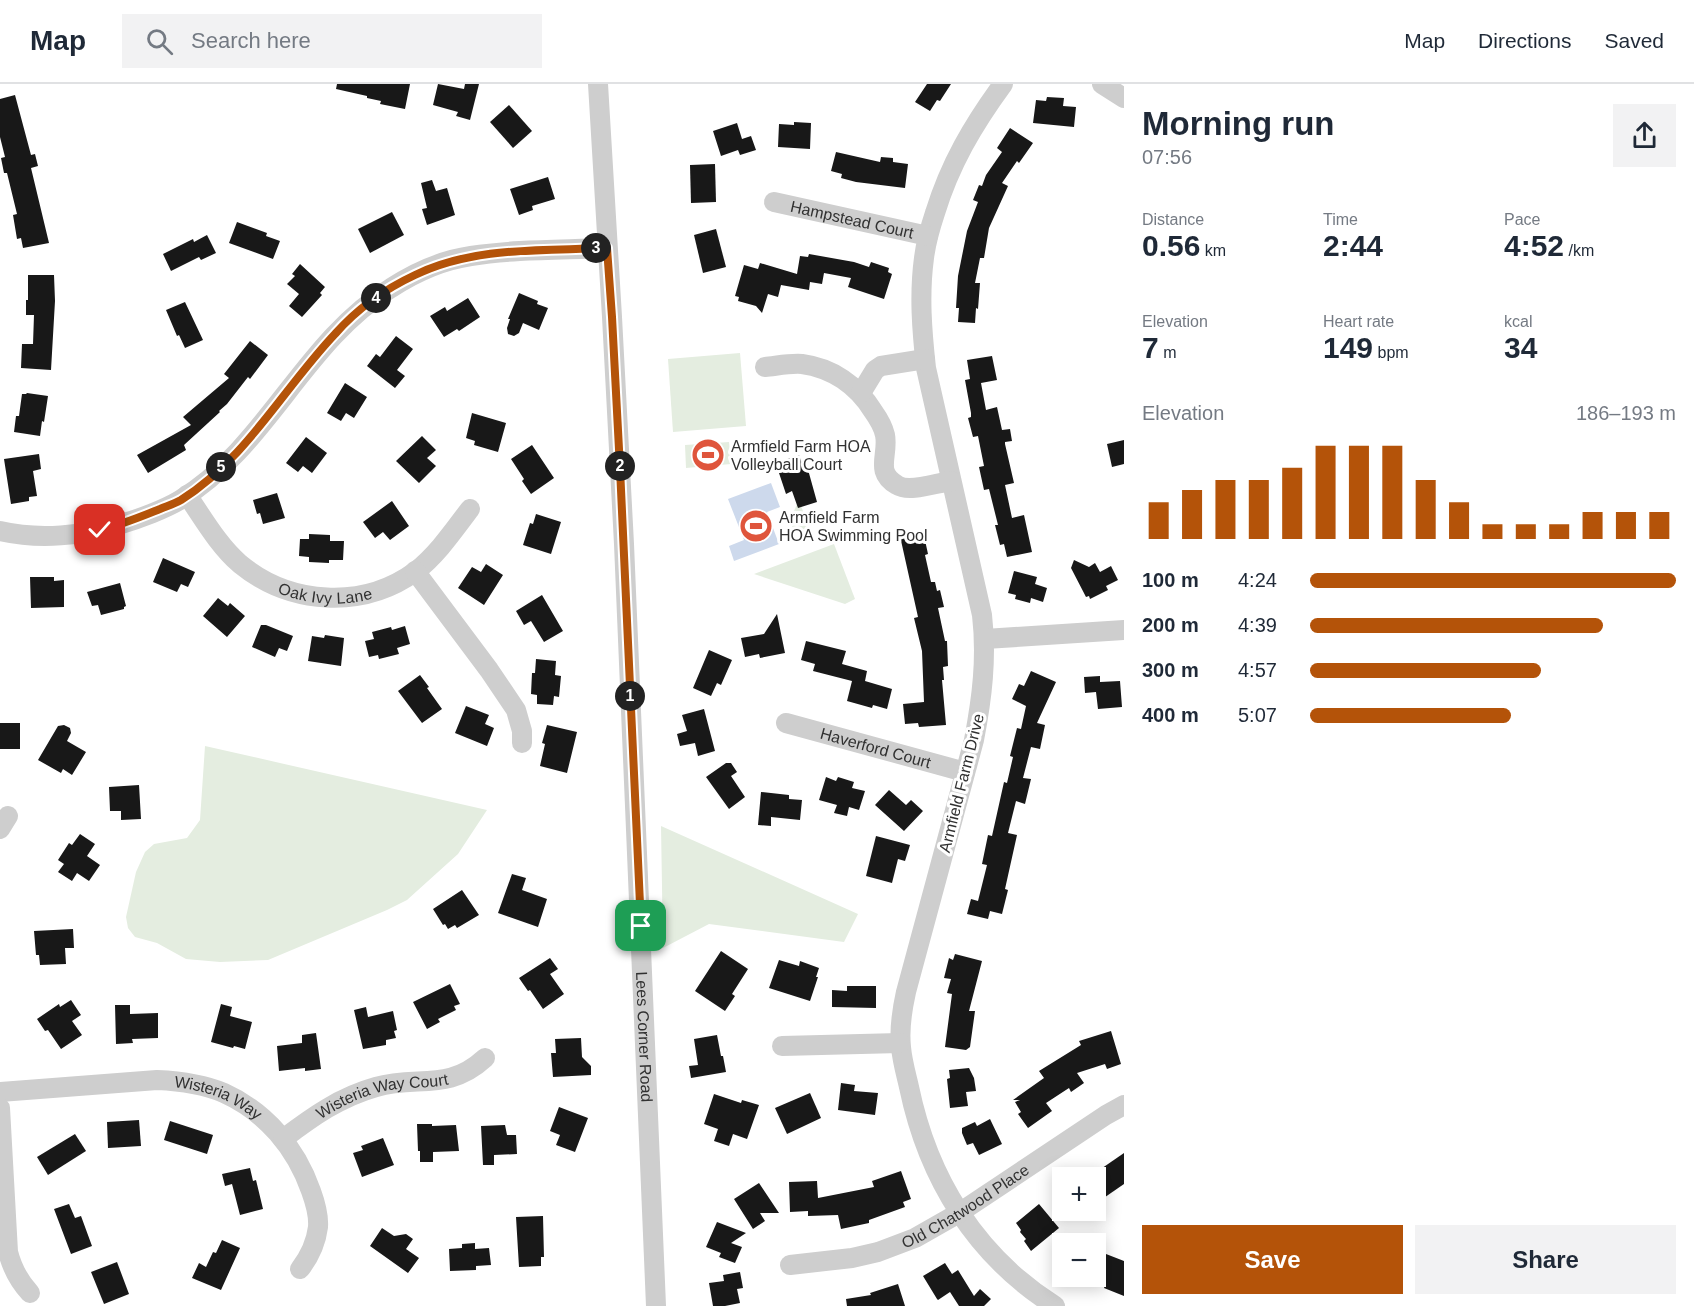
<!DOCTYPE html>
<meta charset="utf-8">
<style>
body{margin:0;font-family:Arial,sans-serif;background:#f2f2f3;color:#1f2937;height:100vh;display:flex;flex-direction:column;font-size:22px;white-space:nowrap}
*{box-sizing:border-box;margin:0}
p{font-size:20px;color:#747a83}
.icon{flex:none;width:33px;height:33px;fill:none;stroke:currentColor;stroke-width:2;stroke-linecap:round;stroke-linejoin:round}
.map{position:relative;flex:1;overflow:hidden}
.sheet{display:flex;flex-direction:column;background:#fff;width:570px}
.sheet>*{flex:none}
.tools{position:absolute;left:1052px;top:1083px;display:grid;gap:12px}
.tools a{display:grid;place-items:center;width:54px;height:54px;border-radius:0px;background:#fff;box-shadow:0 3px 15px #0003;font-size:30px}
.pin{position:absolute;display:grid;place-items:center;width:51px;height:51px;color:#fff;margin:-26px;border-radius:12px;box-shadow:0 3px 9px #0006}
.km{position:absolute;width:30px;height:30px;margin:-15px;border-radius:50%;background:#222;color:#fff;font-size:16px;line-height:30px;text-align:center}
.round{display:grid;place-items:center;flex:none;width:63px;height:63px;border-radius:0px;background:#f2f2f3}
.summary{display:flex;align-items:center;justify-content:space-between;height:102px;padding:0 18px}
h1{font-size:33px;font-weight:800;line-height:45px}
.figures{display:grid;grid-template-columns:repeat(3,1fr);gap:9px;height:102px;padding:6px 18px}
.figures div{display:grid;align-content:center}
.figures b{font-size:30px;font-weight:800}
.figures small{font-size:16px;font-weight:400}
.figures p{font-size:16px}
.chart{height:168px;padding:12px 18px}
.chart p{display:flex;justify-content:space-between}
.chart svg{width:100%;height:108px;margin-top:6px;stroke:#b45309;stroke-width:6}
.cta{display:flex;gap:12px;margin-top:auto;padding:12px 18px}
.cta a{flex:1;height:69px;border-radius:0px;background:#b45309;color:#fff;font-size:24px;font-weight:800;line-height:69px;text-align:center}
.cta a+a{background:#f2f2f3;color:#1f2937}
ul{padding:0 18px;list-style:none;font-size:20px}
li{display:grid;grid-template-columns:96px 72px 1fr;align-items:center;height:45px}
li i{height:15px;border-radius:8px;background:#b45309}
header{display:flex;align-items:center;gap:36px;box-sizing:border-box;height:84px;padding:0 30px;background:#fff;border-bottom:2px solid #e0e1e3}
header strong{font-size:28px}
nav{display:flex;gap:33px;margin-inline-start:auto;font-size:21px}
.search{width:420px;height:54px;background:#f2f2f3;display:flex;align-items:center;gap:15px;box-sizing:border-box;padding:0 21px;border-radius:0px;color:#747a83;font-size:22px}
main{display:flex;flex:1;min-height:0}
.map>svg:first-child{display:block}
.green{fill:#e4ede0}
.water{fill:#cdd9ec}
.building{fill:#181818}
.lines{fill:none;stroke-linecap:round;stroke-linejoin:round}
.minor{stroke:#cecece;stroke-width:20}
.route-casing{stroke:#fff;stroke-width:12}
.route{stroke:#b45309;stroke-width:8}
.labels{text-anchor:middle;stroke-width:6;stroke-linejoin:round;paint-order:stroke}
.street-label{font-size:16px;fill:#313131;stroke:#fff}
.poi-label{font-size:16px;fill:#313131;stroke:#fff;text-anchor:start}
</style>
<header>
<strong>Map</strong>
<div class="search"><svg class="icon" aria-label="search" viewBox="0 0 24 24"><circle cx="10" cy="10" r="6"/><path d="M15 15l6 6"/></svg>Search here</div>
<nav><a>Map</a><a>Directions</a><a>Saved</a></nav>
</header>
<main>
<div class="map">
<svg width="1124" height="1222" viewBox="0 0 1124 1222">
<rect width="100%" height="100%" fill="#fff"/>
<g class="green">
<path d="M740,269l6,73 -73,6 -5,-73z"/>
<path d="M729,358l2,22 -45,4 -1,-23z"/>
<path d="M800,419l7,19 -1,6 -11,5 -5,-12 7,-17z"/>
<path d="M834,460l21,55 -10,5 -91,-30z"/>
<path d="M205,662l282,64 -29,44 -51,46 -20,10 -119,50 -48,2 -34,-3 -29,-16 -22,-6 -7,-9 -2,-11 10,-45 9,-20 9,-8 33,-6 13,-18z"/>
<path d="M661,742l197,88 -14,28 -135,-18 -46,24z"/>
</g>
<path class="water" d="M771,399l9,24 -13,5 12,32 -45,17 -5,-15 15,-6 -16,-41z"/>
<g class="building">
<path d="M337,0h73l-5,25 -25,-5 1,-3 -14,-3v-2l-31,-7z"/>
<path d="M438,0l26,5 1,-5h14l-9,36 -14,-4 2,-4 -25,-7z"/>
<path d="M927,0h24l-11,17 -3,-1 -7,11 -15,-9z"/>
<path d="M15,11l16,60 4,-1 3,12 -7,2 18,75 -26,5 -2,-10 -4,1 -4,-24 4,-1 -10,-41h-3l-3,-15 4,-1 -5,-20v-38z"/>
<path d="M1047,13l17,1 -1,8 13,1 -2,20 -41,-4 3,-23 10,1z"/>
<path d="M509,21l23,26 -19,17 -23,-26z"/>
<path d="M794,38l17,1 -1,26 -32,-2 1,-23 15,1z"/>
<path d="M737,39l5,16 9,-3 5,14 -16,5 -2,-5 -17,6 -8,-25z"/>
<path d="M1010,44l23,15 -14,20 -2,-2 -15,22 6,3 -19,42 -5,30h-4l-5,25h5l-2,26 -2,-1 -1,15 -17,-1 1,-14h-3l2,-32 9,-45 11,-29 -5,-2 6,-15 3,1 4,-11 16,-23 -5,-4z"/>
<path d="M836,68l44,10 1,-5 12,1v4l15,2 -3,24 -49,-6 -15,-4 1,-4 -11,-3z"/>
<path d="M715,80l1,38 -25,1 -1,-38z"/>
<path d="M548,93l7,22 -23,7 1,4 -14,5 -9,-26z"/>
<path d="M432,96l4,11 11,-3 8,27 -28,10 -5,-16 5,-1 -6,-25z"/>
<path d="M392,128l12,23 -34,18 -12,-24z"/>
<path d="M237,138l30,11 -1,3 14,5 -7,18 -44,-16z"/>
<path d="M716,145l10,38 -23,6 -9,-38z"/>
<path d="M207,151l9,18 -15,7 -2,-3 -28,14 -8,-17 30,-15 1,3z"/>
<path d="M809,170l45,8 15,5 2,-5 18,6 -1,4 4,2 -8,25 -36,-12 3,-9 -27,-5 -2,11 -12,-2 -1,8 -28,-5 -3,12 -10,-3 -6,19 -6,-7 -18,-5 1,-4 -4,-1 9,-31 14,4 2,-6 37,11 3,-18 8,1z"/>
<path d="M300,180l25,23 -5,6 2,2 -20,22 -13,-11 10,-12 -12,-10 8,-8 -3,-2z"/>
<path d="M28,191h26l1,26 -4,69 -30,-2 1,-24h11l1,-29h-8v-15h2z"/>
<path d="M519,209l19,8 -1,3 11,4 -9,22 -16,-7 -4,10 -5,3 -6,-2 -1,-6 3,-9h-2z"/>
<path d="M468,214l12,19 -21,14 -2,-2 -13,8 -14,-21 15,-9 2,4z"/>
<path d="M185,218l18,38 -18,8 -6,-13 -2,1 -11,-26z"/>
<path d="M396,252l17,13 -16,21 8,6 -10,12 -28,-22 9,-12 4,3z"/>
<path d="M250,257l18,14 -18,24 -2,-2 -21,27 -8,7 1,1 -36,33 2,5 -38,23 -11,-18 54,-30 -8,-8 46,-39 -5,-4z"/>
<path d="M992,272l5,24 -16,3 5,27 11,-3 5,23 8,-1 2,12 -7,1v2l9,39 -9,2 7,33 12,-3 8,37 -25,5 -3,-13 -4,1 -5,-20h3l-9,-36 -5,1 -5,-23 5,-1 -6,-30 -5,1 -5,-19 3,-1v-4l-6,-33 5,-1 -3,-19z"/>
<path d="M345,299l22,14 -13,21 -8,-5 -5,8 -14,-8z"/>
<path d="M27,309l21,3 -4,26 -2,-1 -2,15 -26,-4 2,-16h3l3,-22h4z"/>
<path d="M472,329l34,10 -8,29 -24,-7 1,-4 -9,-3z"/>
<path d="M422,352l14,14 -9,8 9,8 -17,17 -23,-22z"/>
<path d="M306,353l21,16 -15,20 -9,-7 -5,6 -12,-9z"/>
<path d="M1124,356v24l-12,3 -5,-23z"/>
<path d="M532,361l22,33 -23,16 -9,-13 2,-2 -13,-20z"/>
<path d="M39,370l2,15 -8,2 4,25 -8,1v4l-18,3 -7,-45z"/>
<path d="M799,371l4,12 4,-1 10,36 -19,6 -6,-17 -6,3 -7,-21 5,-1 -3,-11z"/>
<path d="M277,409l8,25 -22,6 -3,-11 -3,1 -4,-14z"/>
<path d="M392,417l17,25 -19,14 -7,-8 -8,6 -12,-16z"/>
<path d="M536,430l25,8 -10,32 -28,-9 7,-22 3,1z"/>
<path d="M923,447l5,23 -3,1 6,27h4l2,9 3,-1 4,17 -6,1 7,33h2l1,25 -5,1 1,13h-2l4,45 -27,2 -1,-4 -13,1 -2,-20 21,-2 -2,-51 -8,-33 4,-1 -18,-81z"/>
<path d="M309,450l21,1v6h14l-1,19h-14v3l-20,-1v-5l-10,-1 1,-17h9z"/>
<path d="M163,474l32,14 -7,15 -7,-3 -4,8 -24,-10z"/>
<path d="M1074,476l15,7 6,-4 5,9 11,-6 7,14 -12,6 2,4 -18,9 -1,-3 -3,1 -15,-29z"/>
<path d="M486,480l17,11 -19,30 -26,-17 14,-21 9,5z"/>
<path d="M1014,487l23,6 -2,7 12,4 -4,14 -12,-4 -1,5 -15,-4 1,-4 -8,-2z"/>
<path d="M30,493h24v4l10,-1v27l-33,1z"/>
<path d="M120,499l6,23 -2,1v2l-23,6 -3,-10 -6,1 -5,-14z"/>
<path d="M542,511l21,36 -19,11 -13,-21 -7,4 -8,-14z"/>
<path d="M218,514l10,8 2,-3 15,13 -18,21 -24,-21z"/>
<path d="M777,530l8,39 -25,5 -1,-4 -14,3 -4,-19 23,-4z"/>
<path d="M261,541h5l27,11 -6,15 -8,-3 -4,9 -23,-10z"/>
<path d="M405,542l5,18 -13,4 2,6 -20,5 -1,-4 -9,2 -4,-16 9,-2 -2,-7 19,-5 1,3z"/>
<path d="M325,551l19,3 -3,28 -33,-5 4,-25 12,2z"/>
<path d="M806,557l40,10 -4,13 25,7 -2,10 27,8 -5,20 -14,-4 -1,3 -25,-7 5,-20 -39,-10 2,-7 -14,-4z"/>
<path d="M709,566l23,10 -11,25 -4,-2 -6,13 -18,-8z"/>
<path d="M536,575l20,2 -1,14 6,1 -2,21 -5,-1 -1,9 -16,-1v-9l-6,-1 1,-21h3z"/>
<path d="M1031,587l25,11 -19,41 8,2 -5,24 -9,-2 -8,31 8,1 -6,25 -9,-3 -8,32 9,2 -12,54 3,1 -6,24 -12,-3 -2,8 -21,-5 4,-15 7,2 9,-36 -5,-1 6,-29 4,1 12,-54 3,1 6,-26 -3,-1 7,-28 4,1 5,-23 -14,-7 7,-15 5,2z"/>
<path d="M420,591l9,12 -2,1 15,21 -20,14 -24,-32z"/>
<path d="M1100,592v6l20,-1 2,26 -24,2 -2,-17 -11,1 -1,-16z"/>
<path d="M466,622l23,9 -4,9 9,4 -7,18 -32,-13z"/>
<path d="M704,625l11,42 -17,5 -3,-13 -15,3 -3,-12 10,-3 -5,-16z"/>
<rect x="0" y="639" width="20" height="26"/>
<path d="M64,641l6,3 1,5 -4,8 19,11 -14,23 -9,-6 -2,4 -23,-13 20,-34z"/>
<path d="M547,641l30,7 -10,41 -27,-7 5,-22 -3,-1z"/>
<path d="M726,679h5l6,9 -6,4 14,21 -16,12 -23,-32z"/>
<path d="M826,693l10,4 2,-4 16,5 -2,6 13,3 -6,19 -10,-3 -2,9 -13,-3 3,-8 -18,-5z"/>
<path d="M139,701l2,34 -20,1v-9h-11l-1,-24z"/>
<path d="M889,706l17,15 5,-5 12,11 -19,20 -29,-26z"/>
<path d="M761,708l28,3v4l13,1 -2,20 -29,-3v9l-13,-1z"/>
<path d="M80,750l15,10 -8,12 13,9 -11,16 -12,-8 -5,8 -14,-9 6,-8 -6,-4 11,-17 3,2z"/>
<path d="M876,752l34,9 -5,16 -7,-2 -6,24 -26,-7z"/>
<path d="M512,790l14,4 -4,12 25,9 -9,28 -40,-14z"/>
<path d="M462,806l17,25 -22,13 -2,-3 -7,4 -3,-5 -2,1 -10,-16z"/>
<path d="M73,845l1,19h-9l1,16 -26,1 -1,-10h-3l-2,-24z"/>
<path d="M721,867l27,18 -16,25 3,2 -10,15 -30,-20z"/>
<path d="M955,870l27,7 -13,50h6l-5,36 -4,3 -21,-3 7,-53 -5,-1 4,-14 -7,-1 5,-20 4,2z"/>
<path d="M550,874l8,11 -8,5 14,20 -21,15 -13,-19 -2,1 -9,-13z"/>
<path d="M779,876l20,6 1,-5 19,7 -3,9h2l-8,24 -41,-13z"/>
<path d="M450,900l10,20 -6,2 2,4 -18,9 2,3 -13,7 -14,-27z"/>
<path d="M847,902h29v22l-44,-1v-17l15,1z"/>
<path d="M71,916l10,15 -9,6 10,14 -21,14 -13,-19 -3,1 -8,-12 22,-15 1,3z"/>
<path d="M221,920l11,3 -2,9 22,6 -7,27 -11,-3 -1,2 -22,-6z"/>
<path d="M115,921h15v9l28,-1v25l-26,1 1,4 -17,1z"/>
<path d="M366,923l2,10 25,-6 4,19 -3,1 2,7 -10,2v5l-23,4 -9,-39z"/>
<path d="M1111,947l10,33 -14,5 -2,-5 -28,9 7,10 -13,9 -2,-4 -23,15 6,8 -24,17 -10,-14 3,-2 -6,-10 5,-2h-7l31,-22 -5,-7 42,-26 -2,-4z"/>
<path d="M316,949l5,36 -16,2v-3l-26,3 -2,-25 25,-3v-8z"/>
<path d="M717,951l4,21h2l3,16 -35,6 -2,-12 9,-1 -4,-26z"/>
<path d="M581,954l1,19 9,9v9l-38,2 -2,-24h5l-1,-14z"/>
<path d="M969,984l5,10 2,13 -10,1 2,14 -18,2 -3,-29 3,-1 -1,-8z"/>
<path d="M841,999l14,2 -1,6 24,2 -3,22 -37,-5z"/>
<path d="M810,1009l11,25 -34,16 -12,-26z"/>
<path d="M714,1010l27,9 1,-3 17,5 -12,34 -14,-5 -4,12 -15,-5 4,-12 -14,-5z"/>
<path d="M559,1023l29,11 -13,34 -19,-7 4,-10 -10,-4z"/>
<path d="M990,1035l12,25 -23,11 -6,-12 -6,2 -5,-12v-5l13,-6 2,4z"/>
<path d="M139,1036l2,26 -33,2 -1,-26z"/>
<path d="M170,1037l43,14 -6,19 -43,-14z"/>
<path d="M417,1040h15v2l24,-1 3,26 -26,1v10h-13v-11h-2z"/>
<path d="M505,1041l2,10h9l1,19 -23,1v10h-11l-2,-39z"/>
<path d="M75,1050l11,17 -38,24 -11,-18z"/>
<path d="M383,1054l11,27 -32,12 -9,-24 10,-3 -2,-4z"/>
<path d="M1124,1069v31l-29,20v-31z"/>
<path d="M250,1084l3,13 3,-1 7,29 -23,6 -8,-31 -7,2 -3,-12z"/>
<path d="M901,1087l10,28 -8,3 2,5 -36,13v3l-28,6 -3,-14 -30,1v-5l-18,1 -1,-30 28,-1 1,17 56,-11 -2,-6z"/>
<path d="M759,1099l20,30h-19l5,8 -12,8 -19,-30z"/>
<path d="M69,1120l6,14 6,-2 11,30 -21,8 -17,-45z"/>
<path d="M1039,1120l20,24 -28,23 -7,-10 2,-2 -6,-7 1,-2 -5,-7z"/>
<path d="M543,1132l1,41h-3v9l-22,1 -3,-50z"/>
<path d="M717,1138l29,11 -15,10 11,4 -7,16 -16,-6 2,-4 -15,-6z"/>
<path d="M382,1144l12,8 12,-2 7,5 -7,10 13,9 -11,15 -38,-27z"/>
<path d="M222,1156l18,8 -19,42 -29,-12 7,-15 7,4 7,-15 3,1z"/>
<path d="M475,1159v6l14,-1 2,17 -15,1v4l-26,1 -1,-22 13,-1v-4z"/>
<path d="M1106,1170l18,7v35l-20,-8 2,-6 -9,-3z"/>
<path d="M117,1178l12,32 -25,10 -13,-32z"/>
<path d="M945,1179l7,11 6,-4 16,26 6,-7 11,10 -7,7h-25l-9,-14 -12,8 -1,-1 -14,-23z"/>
<path d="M740,1188l3,16 -6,1 3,14 -15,3h-12l-4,-23 15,-2 -1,-6z"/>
<path d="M898,1200l7,22h-58l-1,-7 25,-4 -1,-2z"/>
</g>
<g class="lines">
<g class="minor">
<path id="s1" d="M598,0l14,233 12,227 32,762"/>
<path d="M1003,0c-30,41 -53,80 -68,129 -5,15 -9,29 -11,45 -5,37 -2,73 2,110l56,247c5,43 0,83 -8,125l-68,252c-4,18 -7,36 -5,55 1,13 5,27 8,40 19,92 67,169 146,219"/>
<path d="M1102,0l22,14"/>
<path id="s2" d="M774,118l154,34"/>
<path d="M765,283c11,-1 25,-4 37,-3 30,4 55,21 71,47 5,7 10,15 12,24 4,20 -11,37 12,50 12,8 39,-2 54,-4"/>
<path d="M861,309l14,-23 6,-4 44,-7"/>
<path id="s3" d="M187,411c16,23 31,50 53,69 50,41 123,46 176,7 21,-16 38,-41 54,-62"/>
<path d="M0,447c39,9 83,5 121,-7 18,-5 44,-15 59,-24 87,-53 124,-159 211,-212 23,-15 52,-28 80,-32 44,-7 91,-6 136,-8"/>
<path d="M415,487l74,99 27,40 6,21v12"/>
<path d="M985,555l139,-9"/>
<path id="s4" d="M786,639l179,49"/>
<path d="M0,745l8,-13"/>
<path d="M782,962l118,-3"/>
<path id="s5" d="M0,1008l157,-12c23,1 46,4 67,13 42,19 72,55 87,98 4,11 8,23 7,36 -2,16 -8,29 -18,42"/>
<path d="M0,1024l8,144c4,16 10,28 22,41"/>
<path id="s6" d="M283,1055c29,-22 57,-42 93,-52 42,-12 72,5 109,-29"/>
<path id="s7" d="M790,1181l62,-7 26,-6 37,-14 44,-25 147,-98 18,-10"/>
</g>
</g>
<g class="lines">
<defs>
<path id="route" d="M100,446c21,-5 40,-13 60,-21 7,-3 14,-5 21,-9 65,-41 102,-111 154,-166 22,-25 50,-45 80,-59 59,-29 128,-24 192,-27l5,69 8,151 21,458"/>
</defs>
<use href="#route" class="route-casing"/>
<use href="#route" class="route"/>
</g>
<defs>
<symbol id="stadium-disc" viewBox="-11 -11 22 22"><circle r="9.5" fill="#df553c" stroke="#fff"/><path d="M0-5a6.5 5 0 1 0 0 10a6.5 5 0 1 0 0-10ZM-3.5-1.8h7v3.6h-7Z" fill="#fff"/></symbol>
</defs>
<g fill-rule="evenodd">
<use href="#stadium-disc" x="689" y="352" width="38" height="38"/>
<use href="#stadium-disc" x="737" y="423" width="38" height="38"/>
</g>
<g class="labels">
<g class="street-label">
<text dy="6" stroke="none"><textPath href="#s2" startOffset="80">Hampstead Court</textPath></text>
<text dy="6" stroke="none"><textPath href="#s3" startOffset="180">Oak Ivy Lane</textPath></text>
<text dy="6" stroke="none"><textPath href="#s4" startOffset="93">Haverford Court</textPath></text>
<text transform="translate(961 699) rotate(-76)" y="6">Armfield Farm Drive</text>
<text dy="6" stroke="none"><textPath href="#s1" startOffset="954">Lees Corner Road</textPath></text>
<text dy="6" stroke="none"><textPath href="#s6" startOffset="111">Wisteria Way Court</textPath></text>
<text dy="6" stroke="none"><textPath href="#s5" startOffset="222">Wisteria Way</textPath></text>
<text dy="6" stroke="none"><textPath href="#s7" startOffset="188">Old Chatwood Place</textPath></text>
</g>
<g class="poi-label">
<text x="731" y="368">Armfield Farm HOA<tspan x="731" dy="18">Volleyball Court</tspan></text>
<text x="779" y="439">Armfield Farm<tspan x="779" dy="18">HOA Swimming Pool</tspan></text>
</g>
</g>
</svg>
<div class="tools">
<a>+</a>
<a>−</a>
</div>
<div class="pin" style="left:641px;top:842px;background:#1e9e55"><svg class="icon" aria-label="arrive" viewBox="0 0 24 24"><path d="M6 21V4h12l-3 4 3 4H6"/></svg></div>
<div class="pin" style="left:100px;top:446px;background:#d93025"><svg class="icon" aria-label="check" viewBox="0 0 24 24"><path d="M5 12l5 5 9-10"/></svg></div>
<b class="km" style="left:630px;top:612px">1</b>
<b class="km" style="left:620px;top:382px">2</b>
<b class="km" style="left:596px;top:164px">3</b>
<b class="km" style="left:376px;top:214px">4</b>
<b class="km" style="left:221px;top:383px">5</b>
</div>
<section class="sheet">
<div class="summary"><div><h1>Morning run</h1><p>07:56</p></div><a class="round"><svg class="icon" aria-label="share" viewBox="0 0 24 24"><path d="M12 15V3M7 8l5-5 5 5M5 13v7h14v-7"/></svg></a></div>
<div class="figures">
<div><p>Distance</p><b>0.56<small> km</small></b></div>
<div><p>Time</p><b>2:44</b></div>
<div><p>Pace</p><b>4:52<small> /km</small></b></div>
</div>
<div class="figures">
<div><p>Elevation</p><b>7<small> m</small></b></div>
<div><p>Heart rate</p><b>149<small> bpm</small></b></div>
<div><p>kcal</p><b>34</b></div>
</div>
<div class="chart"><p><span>Elevation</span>186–193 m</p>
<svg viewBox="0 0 160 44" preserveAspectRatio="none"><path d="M5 44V29M15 44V24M25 44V20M35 44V20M45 44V15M55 44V6M65 44V6M75 44V6M85 44V20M95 44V29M105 44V38M115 44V38M125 44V38M135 44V33M145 44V33M155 44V33"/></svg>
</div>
<ul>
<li><b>100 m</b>4:24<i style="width:100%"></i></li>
<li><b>200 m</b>4:39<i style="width:80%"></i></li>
<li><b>300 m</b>4:57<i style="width:63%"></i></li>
<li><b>400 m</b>5:07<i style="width:55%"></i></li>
</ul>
<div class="cta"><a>Save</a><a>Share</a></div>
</section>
</main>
